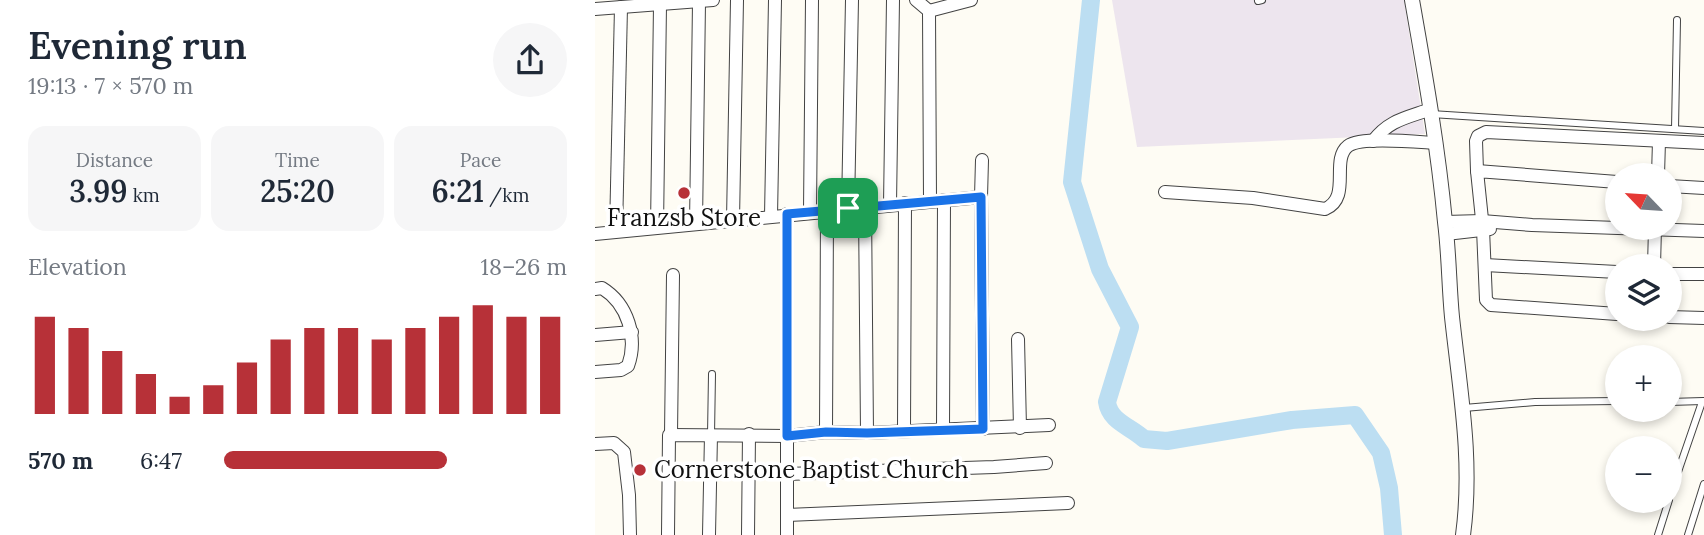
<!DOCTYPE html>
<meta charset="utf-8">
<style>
body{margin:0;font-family:Lora,serif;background:#f6f6f7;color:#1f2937;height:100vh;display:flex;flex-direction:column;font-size:26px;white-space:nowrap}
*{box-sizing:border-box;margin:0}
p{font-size:23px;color:#747a83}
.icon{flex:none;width:38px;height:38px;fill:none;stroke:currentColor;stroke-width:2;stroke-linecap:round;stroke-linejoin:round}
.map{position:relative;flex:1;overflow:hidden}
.sheet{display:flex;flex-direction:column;background:#fff;width:595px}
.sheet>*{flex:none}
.needle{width:46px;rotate:295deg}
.buttons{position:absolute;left:1010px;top:163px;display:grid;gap:14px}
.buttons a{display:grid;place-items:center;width:77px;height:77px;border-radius:50%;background:#fff;box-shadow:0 4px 10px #0003;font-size:35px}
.pin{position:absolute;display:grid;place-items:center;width:60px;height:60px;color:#fff;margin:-30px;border-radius:14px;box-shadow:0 4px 10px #0006}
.round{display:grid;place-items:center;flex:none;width:74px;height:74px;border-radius:37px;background:#f6f6f7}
.overview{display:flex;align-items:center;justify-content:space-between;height:119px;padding:0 28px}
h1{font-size:38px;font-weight:600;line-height:52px}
.figures{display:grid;grid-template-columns:repeat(3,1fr);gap:10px;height:119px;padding:7px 28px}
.figures div{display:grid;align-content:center;border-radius:18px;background:#f6f6f7;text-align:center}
.figures b{font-size:30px;font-weight:600}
.figures small{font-size:19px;font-weight:400}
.figures p{font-size:19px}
.chart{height:196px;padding:14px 28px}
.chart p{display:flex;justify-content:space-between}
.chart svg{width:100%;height:126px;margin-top:7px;stroke:#b73138;stroke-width:6}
ul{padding:0 28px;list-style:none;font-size:23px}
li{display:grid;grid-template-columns:112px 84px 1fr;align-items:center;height:52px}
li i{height:18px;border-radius:9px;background:#b73138}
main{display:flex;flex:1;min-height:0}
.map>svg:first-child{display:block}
.industrial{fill:#ede5ee}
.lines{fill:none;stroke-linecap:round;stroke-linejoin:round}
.river{stroke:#bcdef2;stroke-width:18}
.service-casing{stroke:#434343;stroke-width:8}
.minor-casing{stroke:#434343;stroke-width:14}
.tertiary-casing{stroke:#434343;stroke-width:16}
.service{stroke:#fff;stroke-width:6}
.minor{stroke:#fff;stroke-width:12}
.tertiary{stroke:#fff;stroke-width:14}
.route-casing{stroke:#fff;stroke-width:14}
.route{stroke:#1a73e8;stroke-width:9}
.poi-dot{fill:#b73138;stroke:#fff;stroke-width:2.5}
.labels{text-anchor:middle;stroke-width:7;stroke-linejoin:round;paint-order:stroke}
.poi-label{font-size:24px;fill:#101010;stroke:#fff}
</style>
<main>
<section class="sheet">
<div class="overview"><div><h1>Evening run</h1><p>19:13 · 7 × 570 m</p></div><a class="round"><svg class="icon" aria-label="share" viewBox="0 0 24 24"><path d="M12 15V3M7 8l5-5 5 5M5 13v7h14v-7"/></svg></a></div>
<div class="figures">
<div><p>Distance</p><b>3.99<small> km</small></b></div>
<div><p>Time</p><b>25:20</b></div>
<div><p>Pace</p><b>6:21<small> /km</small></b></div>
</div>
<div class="chart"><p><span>Elevation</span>18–26 m</p>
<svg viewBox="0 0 160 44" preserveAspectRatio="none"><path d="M5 44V10M15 44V14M25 44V22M35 44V30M45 44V38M55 44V34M65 44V26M75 44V18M85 44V14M95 44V14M105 44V18M115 44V14M125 44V10M135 44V6M145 44V10M155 44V10"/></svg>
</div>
<ul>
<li><b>570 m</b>6:47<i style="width:65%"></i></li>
</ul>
</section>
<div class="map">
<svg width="1109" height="535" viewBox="0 0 1109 535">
<rect width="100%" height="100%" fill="#fefcf4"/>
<path class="industrial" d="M517,0h292l21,134 -288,13z"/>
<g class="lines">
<path class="river" d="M496,0l-19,182 28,87 30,58 -23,75c3,20 23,24 37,37l23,2 125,-21 63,-5 26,38 8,35 4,47"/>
<defs>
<g id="service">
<path d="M663,1l4,-1"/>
<path d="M836,114l273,17"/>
<path d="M1080,129l2,-109"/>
<path d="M1074,402l34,-1"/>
<path d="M869,408l71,-6 82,-1"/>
<path d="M116,435l1,-61"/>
<path d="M1074,498l33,-96"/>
<path d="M1063,535l11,-35"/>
<path d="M1093,535l16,-51"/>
</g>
<g id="minor">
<path d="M321,0l13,11 1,189"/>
<path d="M0,9l118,-9"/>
<path d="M334,11l42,-11"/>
<path d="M778,141c16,-21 33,-23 58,-32"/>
<path d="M882,171l-1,-30 2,-5 8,-4 218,11"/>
<path d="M1063,175l1,-34"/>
<path d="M1022,182l-140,-11 6,58 3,71 5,5 126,9"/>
<path d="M1074,186l35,2"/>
<path d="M570,192l88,6 72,11c27,-11 5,-49 23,-63 13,-10 70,-4 87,-3"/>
<path d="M386,197l2,232"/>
<path d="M295,204l3,-204"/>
<path d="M270,207l2,226"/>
<path d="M253,208l4,-208"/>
<path d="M215,211l2,-211"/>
<path d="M176,216l4,-216"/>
<path d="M138,220l4,-220"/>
<path d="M850,222l37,-1 50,4 172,6"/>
<path d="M101,224l3,-222"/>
<path d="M62,227l3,-222"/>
<path d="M21,231l5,-224"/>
<path d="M0,234l386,-37 1,-37"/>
<path d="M851,234l44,-5"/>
<path d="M890,265l132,7"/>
<path d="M1059,266l1,-38"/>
<path d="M1074,274h35"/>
<path d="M0,289l7,-1c26,16 36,50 26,78l-7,4 -26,2"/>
<path d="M1074,317l35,1"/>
<path d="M0,335l37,-3"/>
<path d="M423,339l2,89"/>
<path d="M348,429l1,-229"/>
<path d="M309,430l1,-227"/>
<path d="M231,432l1,-221"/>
<path d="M76,434l2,-159"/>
<path d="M0,444l19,-1 10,9 5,43 1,40"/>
<path d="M192,474l207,-7 52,-4"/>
<path d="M192,515l281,-12"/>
<path d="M73,535l1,-100 118,1 39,-4 41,1 182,-8"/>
<path d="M114,535l2,-100"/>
<path d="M153,535l1,-101"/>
<path d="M192,535v-321"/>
</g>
<path id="tertiary" d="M817,0c13,74 26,147 33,222 4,31 4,64 7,95 8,74 21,144 11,218"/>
</defs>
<use href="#service" class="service-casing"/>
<use href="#minor" class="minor-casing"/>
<use href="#tertiary" class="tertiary-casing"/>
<use href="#service" class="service"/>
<use href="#minor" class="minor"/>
<use href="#tertiary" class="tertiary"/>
</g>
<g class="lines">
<defs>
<path id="route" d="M386,197l2,232 -116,4 -41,-1 -39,4v-222z"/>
</defs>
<use href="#route" class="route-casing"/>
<use href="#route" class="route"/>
</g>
<g class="poi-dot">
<circle cx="89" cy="193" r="7"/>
<circle cx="45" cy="470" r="7"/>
</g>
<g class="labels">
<g class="poi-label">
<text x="89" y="226">Franzsb Store</text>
<text x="59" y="478" text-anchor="start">Cornerstone Baptist Church</text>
</g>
</g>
</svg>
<div class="buttons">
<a><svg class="needle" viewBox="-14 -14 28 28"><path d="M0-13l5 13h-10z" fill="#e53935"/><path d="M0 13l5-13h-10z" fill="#747a83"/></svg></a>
<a><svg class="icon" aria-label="layers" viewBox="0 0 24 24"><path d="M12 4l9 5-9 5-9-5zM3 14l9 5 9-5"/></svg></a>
<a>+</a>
<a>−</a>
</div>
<div class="pin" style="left:253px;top:208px;background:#1e9e55"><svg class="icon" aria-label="arrive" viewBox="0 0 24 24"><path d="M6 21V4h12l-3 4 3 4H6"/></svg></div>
</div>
</main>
